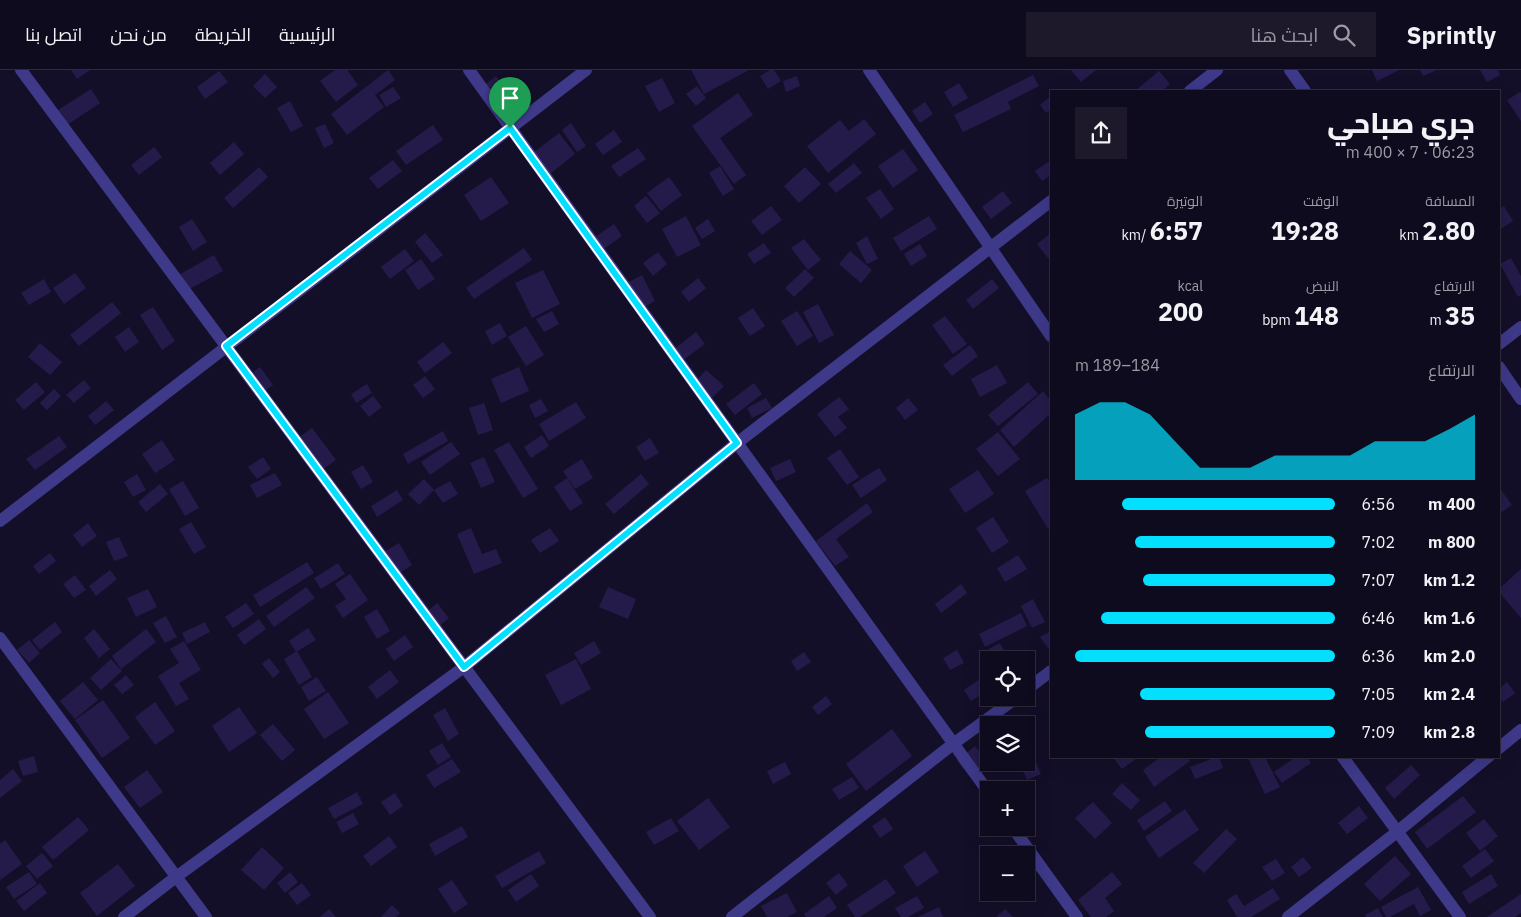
<!DOCTYPE html>
<html lang="ar">
<meta charset="utf-8">
<style>
body{margin:0;font-family:"IBM Plex Sans",Cairo,sans-serif;background:#1d192b;color:#f1f3f6;direction:rtl;height:100vh;display:flex;flex-direction:column;font-size:19px;white-space:nowrap}
*{box-sizing:border-box;margin:0}
p{font-size:16px;color:#9b9ba4}
.icon{flex:none;width:28px;height:28px;fill:none;stroke:currentColor;stroke-width:2;stroke-linecap:round;stroke-linejoin:round}
.map{position:relative;flex:1;overflow:hidden;direction:ltr}
.details{position:absolute;left:1050px;top:20px;width:450px;height:668px;display:flex;flex-direction:column;background:#0f0b1e;border-radius:0px;box-shadow:0 5px 20px #0002,0 0 0 1px #2f2b3c;direction:rtl}
.details>*{flex:none}
.fabs{position:absolute;left:980px;top:581px;display:grid;gap:10px}
.fabs a{display:grid;place-items:center;width:55px;height:55px;border-radius:0px;background:#0f0b1e;box-shadow:0 5px 20px #0002,0 0 0 1px #2f2b3c;font-size:25px}
.pin{position:absolute;display:grid;place-items:center;width:42px;height:42px;color:#fff;margin:-51px -21px;border-radius:50% 50% 50% 0;rotate:-45deg;box-shadow:0 0 5px #0007}
.pin .icon{rotate:45deg}
.round{display:grid;place-items:center;flex:none;width:52px;height:52px;border-radius:0px;background:#1d192b}
.overview{display:flex;align-items:center;justify-content:space-between;height:85px;padding:0 25px}
h1{font-size:28px;font-weight:800;line-height:38px}
.metrics{display:grid;grid-template-columns:repeat(3,1fr);gap:8px;height:85px;padding:5px 25px}
.metrics div{display:grid;align-content:center}
.metrics b{font-size:25px;font-weight:800}
.metrics small{font-size:14px;font-weight:400}
.metrics p{font-size:14px}
.chart{height:140px;padding:10px 25px}
.chart p{display:flex;justify-content:space-between}
.chart svg{width:100%;height:90px;margin-top:5px;fill:#02dfff;opacity:.7}
ul{padding:0 25px;list-style:none;font-size:16px}
li{display:grid;grid-template-columns:80px 60px 1fr;align-items:center;height:38px}
li i{height:12px;border-radius:6px;background:#02dfff}
header{display:flex;align-items:center;gap:30px;box-sizing:border-box;height:70px;padding:0 25px;background:#0f0b1e;border-bottom:1px solid #2f2b3c}
header strong{font-size:24px}
nav{display:flex;gap:28px;margin-inline-start:auto;font-size:18px}
.search{width:350px;height:45px;background:#1d192b;display:flex;align-items:center;gap:12px;box-sizing:border-box;padding:0 18px;border-radius:0px;color:#9b9ba4;font-size:19px}
.map>svg:first-child{display:block}
.building{fill:#251b4a}
.lines{fill:none;stroke-linecap:round;stroke-linejoin:round}
.minor{stroke:#3e3989;stroke-width:12}
.route-casing{stroke:#fff;stroke-width:10}
.route{stroke:#02dfff;stroke-width:6}
</style>
<header>
<strong>Sprintly</strong>
<div class="search"><svg class="icon" aria-label="search" viewBox="0 0 24 24"><circle cx="10" cy="10" r="6"/><path d="M15 15l6 6"/></svg>ابحث هنا</div>
<nav><a>الرئيسية</a><a>الخريطة</a><a>من نحن</a><a>اتصل بنا</a></nav>
</header>
<div class="map">
<svg width="1521" height="847" viewBox="0 0 1521 847">
<rect width="100%" height="100%" fill="#140f28"/>
<g class="building">
<path d="M71,0h19l-13,9z"/>
<path d="M335,0h12l11,15 -22,17 -16,-21z"/>
<path d="M388,0l7,10 -20,15 9,12 -37,28 -16,-21z"/>
<path d="M691,0h58l-45,24z"/>
<path d="M770,0h4l7,11 -13,8 -8,-13z"/>
<path d="M1071,0h25l-15,12z"/>
<path d="M1372,0h27l-22,11z"/>
<path d="M1420,0h17l-14,6z"/>
<path d="M1480,0h18l2,5 -13,7z"/>
<path d="M219,1l9,11 -23,17 -8,-12z"/>
<path d="M1159,1l11,13 -8,7h-27z"/>
<path d="M265,4l12,13 -12,11 -12,-12z"/>
<path d="M1033,5l6,11 -31,16 3,7 -48,23 -9,-17z"/>
<path d="M496,6l8,11 -14,11 -8,-11z"/>
<path d="M797,6l3,10 -14,6 -3,-11z"/>
<path d="M662,8l13,25 -16,9 -14,-26z"/>
<path d="M959,13l9,15 -15,9 -9,-15z"/>
<path d="M697,16l9,12 -10,8 -10,-12z"/>
<path d="M393,17l8,11 -15,9 -7,-12z"/>
<path d="M91,19l9,14 -36,24 -9,-15z"/>
<path d="M1520,22l1,1v28l-14,-21z"/>
<path d="M738,23l15,22 -33,23 26,37 -12,9 -42,-58z"/>
<path d="M1051,26v13l-5,4 -6,-8z"/>
<path d="M290,31l13,25 -12,6 -14,-24z"/>
<path d="M925,32l8,12 -13,9 -8,-12z"/>
<path d="M864,49l12,15 -48,39 -21,-27 33,-26 9,11z"/>
<path d="M571,53l15,23 -9,6 -15,-22z"/>
<path d="M325,54l9,19 -10,5 -9,-20z"/>
<path d="M433,55l10,15 -37,25 -10,-14z"/>
<path d="M614,60l8,12 -19,13 -8,-11z"/>
<path d="M559,63l16,21 -29,23 -17,-21z"/>
<path d="M234,72l10,12 -24,21 -10,-12z"/>
<path d="M154,77l8,10 -23,18 -8,-10z"/>
<path d="M638,78l8,11 -27,18 -8,-11z"/>
<path d="M903,79l15,21 -25,18 -15,-22z"/>
<path d="M393,90l9,11 -24,18 -9,-11z"/>
<path d="M1051,90v15l-9,6 -7,-10z"/>
<path d="M854,93l8,10 -26,20 -8,-9z"/>
<path d="M720,96l14,23 -11,7 -14,-23z"/>
<path d="M259,97l9,10 -35,31 -9,-10z"/>
<path d="M805,97l16,17 -22,19 -15,-17z"/>
<path d="M491,107l18,26 -28,18 -17,-26z"/>
<path d="M669,107l13,18 -21,16 -14,-18z"/>
<path d="M880,119l14,20 -13,10 -15,-21z"/>
<path d="M1003,121l9,12 -21,16 -9,-12z"/>
<path d="M646,126l14,17 -13,10 -13,-17z"/>
<path d="M771,136l11,14 -20,15 -11,-14z"/>
<path d="M1504,136l9,15 -14,9v-21z"/>
<path d="M686,146l15,29 -24,12 -15,-28z"/>
<path d="M929,146l8,13 -36,22 -8,-13z"/>
<path d="M192,149l15,23 -14,9 -14,-24z"/>
<path d="M708,149l7,12 -13,8 -7,-11z"/>
<path d="M614,154l8,12 -24,17 -9,-12z"/>
<path d="M425,163l18,22 -11,8 -17,-21z"/>
<path d="M1051,163v29l-14,-18z"/>
<path d="M867,166l11,23 -11,5 -11,-21z"/>
<path d="M804,169l17,21 -13,10 -17,-22z"/>
<path d="M764,173l7,10 -17,11 -7,-10z"/>
<path d="M920,174l7,12 -16,10 -7,-12z"/>
<path d="M524,178l8,12 -58,39 -8,-11z"/>
<path d="M405,179l9,12 -24,18 -9,-12z"/>
<path d="M850,181l22,19 -11,13 -22,-19z"/>
<path d="M658,182l9,12 -14,12 -10,-13z"/>
<path d="M214,185l9,16 -39,21 -9,-15z"/>
<path d="M1511,188l10,18v19l-3,2 -18,-33z"/>
<path d="M421,189l14,20 -17,11 -13,-20z"/>
<path d="M805,199l9,9 -20,19 -9,-9z"/>
<path d="M543,200l17,34 -28,14 -17,-35z"/>
<path d="M75,203l11,15 -22,16 -11,-16z"/>
<path d="M642,205l13,26 -14,8 -14,-26z"/>
<path d="M698,208l8,10 -17,14 -8,-10z"/>
<path d="M44,209l7,13 -22,13 -8,-12z"/>
<path d="M992,209l7,9 -26,21 -7,-9z"/>
<path d="M112,232l9,11 -42,33 -9,-11z"/>
<path d="M818,234l16,31 -15,8 -16,-31z"/>
<path d="M153,237l22,34 -13,9 -22,-35z"/>
<path d="M753,238l12,18 -15,10 -12,-18z"/>
<path d="M552,241l7,13 -15,8 -8,-13z"/>
<path d="M797,241l16,25 -16,10 -16,-25z"/>
<path d="M945,246l22,28 -14,10 -21,-29z"/>
<path d="M500,253l7,13 -15,9 -7,-14z"/>
<path d="M526,256l18,29 -18,11 -18,-29z"/>
<path d="M129,257l10,15 -14,10 -10,-15z"/>
<path d="M696,262l9,12 -23,17 -9,-11z"/>
<path d="M443,272l9,11 -27,20 -8,-11z"/>
<path d="M40,273l22,19 -12,13 -22,-18z"/>
<path d="M970,275l8,11 -26,20 -9,-11z"/>
<path d="M997,295l10,18 -27,14 -9,-18z"/>
<path d="M260,297l13,18 -11,8 -13,-18z"/>
<path d="M519,297l10,24 -28,12 -10,-24z"/>
<path d="M706,300l18,16 -12,12 -17,-16z"/>
<path d="M425,306l10,13 -12,9 -10,-13z"/>
<path d="M84,310l7,8 -17,15 -8,-8z"/>
<path d="M36,312l9,10 -21,18 -9,-10z"/>
<path d="M1028,312l10,12 -40,32 -10,-11z"/>
<path d="M754,313l8,11 -27,21 -9,-11z"/>
<path d="M367,314l5,9 -16,10 -5,-9z"/>
<path d="M54,319l7,7 -14,14 -7,-7z"/>
<path d="M1043,321l8,10v12l-37,34 -14,-17z"/>
<path d="M373,326l9,11 -13,10 -9,-11z"/>
<path d="M839,327l10,12 -11,8 9,11 -12,9 -18,-23z"/>
<path d="M766,328l6,10 -20,10 -5,-10z"/>
<path d="M908,328l10,12 -13,10 -9,-12z"/>
<path d="M541,329l7,12 -13,7 -6,-13z"/>
<path d="M106,331l8,9 -19,15 -7,-9z"/>
<path d="M576,332l10,16 -37,23 -10,-17z"/>
<path d="M484,333l9,27 -15,5 -9,-27z"/>
<path d="M312,358l24,32 -16,11 -23,-32z"/>
<path d="M443,361l5,10 -40,23 -5,-10z"/>
<path d="M998,362l22,27 -22,17 -22,-27z"/>
<path d="M542,365l7,11 -18,12 -7,-11z"/>
<path d="M59,366l8,11 -32,23 -9,-11z"/>
<path d="M650,368l9,15 -14,8 -9,-14z"/>
<path d="M162,370l13,20 -20,13 -13,-19z"/>
<path d="M451,372l9,12 -30,21 -9,-13z"/>
<path d="M509,372l29,47 -15,9 -29,-48z"/>
<path d="M840,379l19,28 -12,8 -20,-27z"/>
<path d="M263,387l8,12 -14,10 -9,-12z"/>
<path d="M484,387l11,25 -14,6 -11,-25z"/>
<path d="M582,389l11,19 -18,11 -12,-18z"/>
<path d="M790,389l6,13 -20,9 -6,-13z"/>
<path d="M363,395l10,17 -12,7 -10,-17z"/>
<path d="M879,398l8,12 -26,18 -9,-13z"/>
<path d="M978,400l16,24 -29,19 -16,-24z"/>
<path d="M275,403l7,12 -25,13 -7,-13z"/>
<path d="M137,404l9,16 -13,7 -9,-15z"/>
<path d="M641,404l8,10 -35,30 -9,-10z"/>
<path d="M567,408l16,25 -13,8 -16,-24z"/>
<path d="M1047,408l4,6v43l-3,2 -23,-38z"/>
<path d="M424,409l10,11 -15,15 -11,-11z"/>
<path d="M183,411l16,27 -14,8 -16,-27z"/>
<path d="M450,411l8,13 -15,9 -9,-13z"/>
<path d="M160,414l8,10 -22,18 -8,-10z"/>
<path d="M1499,417l13,18 -13,9z"/>
<path d="M397,420l6,10 -26,17 -6,-11z"/>
<path d="M867,433l6,9 -37,27 13,18 -14,9 -19,-25z"/>
<path d="M993,447l16,25 -17,11 -16,-25z"/>
<path d="M191,452l15,25 -12,7 -15,-25z"/>
<path d="M88,453l9,13 -15,11 -9,-12z"/>
<path d="M471,458l11,26 14,-5 6,14 -28,11 -17,-40z"/>
<path d="M550,458l9,13 -19,12 -9,-13z"/>
<path d="M119,467l9,19 -14,5 -8,-19z"/>
<path d="M399,473l13,22 -14,9 -14,-22z"/>
<path d="M50,483l6,8 -17,13 -6,-8z"/>
<path d="M1018,485l9,14 -22,13 -8,-14z"/>
<path d="M307,492l7,11 -54,34 -7,-12z"/>
<path d="M338,493l7,11 -24,15 -7,-11z"/>
<path d="M1521,499v49l-22,-26v-3z"/>
<path d="M110,500l7,9 -21,17 -7,-10z"/>
<path d="M350,504l18,26 -25,18 -8,-12 11,-7 -11,-15z"/>
<path d="M75,505l11,15 -12,8 -11,-14z"/>
<path d="M961,514l6,9 -26,20 -6,-9z"/>
<path d="M306,517l9,11 -41,29 -8,-11z"/>
<path d="M608,517l28,12 -8,20 -29,-12z"/>
<path d="M148,519l9,18 -21,10 -9,-19z"/>
<path d="M1033,529l12,23 -13,6 -11,-22z"/>
<path d="M246,533l8,11 -21,14 -8,-11z"/>
<path d="M437,533l12,15 -11,9 -12,-14z"/>
<path d="M377,539l13,22 -13,8 -13,-22z"/>
<path d="M1021,543l6,13 -42,21 -6,-13z"/>
<path d="M166,546l11,21 -12,6 -12,-20z"/>
<path d="M259,549l7,10 -22,16 -7,-10z"/>
<path d="M55,552l7,10 -22,18 -8,-10z"/>
<path d="M205,552l5,10 -23,12 -5,-11z"/>
<path d="M308,558l8,12 -20,12 -7,-11z"/>
<path d="M94,559l16,20 -11,9 -15,-20z"/>
<path d="M146,559l10,13 -35,27 -9,-13z"/>
<path d="M1051,561v15l-3,2 -8,-11z"/>
<path d="M405,565l8,12 -19,14 -8,-12z"/>
<path d="M29,570l11,13 -11,10 -12,-13z"/>
<path d="M184,571l17,29 -22,13 10,16 -13,7 -18,-30 21,-13 -9,-14z"/>
<path d="M594,571l7,12 -20,12 -7,-12z"/>
<path d="M1000,573l9,16 -1,1h-16l-5,-10z"/>
<path d="M957,580l7,13 -14,7 -7,-12z"/>
<path d="M297,581l15,26 -13,8 -15,-26z"/>
<path d="M804,582l7,10 -14,9 -6,-10z"/>
<path d="M269,588l11,14 -7,6 -11,-14z"/>
<path d="M111,589l11,12 -21,19 -11,-12z"/>
<path d="M576,589l15,30 -30,16 -16,-30z"/>
<path d="M390,600l9,12 -22,17 -9,-12z"/>
<path d="M126,605l8,10 -12,9 -8,-9z"/>
<path d="M986,605l3,3v12l-18,11 -7,-11z"/>
<path d="M317,607l9,14 -17,10 -8,-14z"/>
<path d="M83,612l15,18 -23,19 -15,-18z"/>
<path d="M1507,612l8,11 -12,9 -4,-5v-8z"/>
<path d="M328,622l21,31 -25,16 -20,-30z"/>
<path d="M826,626l6,8 -14,11 -6,-8z"/>
<path d="M103,630l27,38 -28,20 -27,-38z"/>
<path d="M155,632l20,29 -20,14 -20,-28z"/>
<path d="M239,637l18,26 -28,19 -17,-26z"/>
<path d="M445,638l14,26 -11,7 -15,-26z"/>
<path d="M273,654l22,26 -13,11 -22,-26z"/>
<path d="M892,659l20,27 -46,35 -20,-27z"/>
<path d="M442,673l9,14 -13,8 -9,-14z"/>
<path d="M975,676l14,17 -18,15 -14,-17z"/>
<path d="M34,686l4,16 -15,4 -5,-15z"/>
<path d="M1118,686h22l-18,13 -8,-10z"/>
<path d="M1162,686h25l3,5 -36,26 -11,-17z"/>
<path d="M1219,686l4,12 -28,11 -5,-12z"/>
<path d="M1247,686h25l-6,3 14,28 -15,7z"/>
<path d="M1297,686h10l4,7 -29,20 -8,-11z"/>
<path d="M452,689l9,13 -27,16 -8,-13z"/>
<path d="M785,692l6,12 -18,10 -6,-13z"/>
<path d="M1036,692l5,12 -14,6 -5,-12z"/>
<path d="M1411,695l9,10 -26,24 -9,-11z"/>
<path d="M13,699l9,12 -22,17v-18z"/>
<path d="M147,700l16,22 -23,16 -16,-21z"/>
<path d="M852,707l7,11 -20,12 -7,-11z"/>
<path d="M1122,713l18,17 -9,10 -19,-16z"/>
<path d="M357,722l6,12 -29,15 -6,-11z"/>
<path d="M395,723l8,13 -13,9 -9,-13z"/>
<path d="M1463,726l13,16 -49,37 -12,-17z"/>
<path d="M708,728l22,29 -31,23 -22,-29z"/>
<path d="M1165,731l7,10 -28,20 -7,-11z"/>
<path d="M1093,732l19,21 -17,16 -20,-21z"/>
<path d="M1359,736l9,12 -21,16 -9,-11z"/>
<path d="M1185,739l14,21 -40,28 -14,-21z"/>
<path d="M353,743l6,11 -17,9 -6,-11z"/>
<path d="M78,747l11,13 -36,30 -11,-13z"/>
<path d="M885,747l8,12 -13,9 -8,-12z"/>
<path d="M671,748l8,13 -25,14 -8,-13z"/>
<path d="M1484,749l14,17 -18,15 -14,-18z"/>
<path d="M462,756l6,11 -33,19 -6,-12z"/>
<path d="M1226,759l11,10 -33,34 -11,-10z"/>
<path d="M389,766l8,11 -26,19 -8,-10z"/>
<path d="M5,770l17,24 -22,16v-36z"/>
<path d="M262,777l22,21 -20,22 -23,-20z"/>
<path d="M1485,779l9,12 -23,17 -9,-12z"/>
<path d="M539,781l7,12 -44,25 -7,-12z"/>
<path d="M925,781l14,21 -22,15 -14,-21z"/>
<path d="M42,783l11,13 -16,13 -11,-13z"/>
<path d="M1395,786l16,18 -31,27 -16,-17z"/>
<path d="M1303,787l9,11 -13,9 -8,-10z"/>
<path d="M1276,789l9,14 -13,8 -10,-14z"/>
<path d="M118,794l17,22 -38,30 -17,-23z"/>
<path d="M29,802l8,12 -23,15 -8,-12z"/>
<path d="M290,802l8,10 -13,11 -8,-10z"/>
<path d="M1112,802l10,12 -17,14 9,13 -8,6h-15l-13,-17z"/>
<path d="M839,803l9,12 -12,10 -10,-12z"/>
<path d="M531,804l8,12 -23,16 -8,-12z"/>
<path d="M1491,804l7,12 -29,18 -7,-12z"/>
<path d="M886,809l10,14 -36,24h-5l-8,-12z"/>
<path d="M452,810l16,24 -14,9 -16,-24z"/>
<path d="M40,813l7,10 -23,18 -8,-10z"/>
<path d="M302,813l9,12 -14,10 -9,-12z"/>
<path d="M1418,817l13,23 -11,6 -6,-12 -24,13h-4l-5,-10z"/>
<path d="M1273,818l7,11 -29,18h-14l-10,-17 9,-6 8,12z"/>
<path d="M787,823l10,19 -10,5h-20l-6,-11z"/>
<path d="M1521,824v19l-6,4h-28z"/>
<path d="M829,826l8,12 -13,9h-18l-2,-3z"/>
<path d="M917,826l7,12 -16,9h-7l-6,-9z"/>
<path d="M392,835l8,8 -4,4h-15z"/>
<path d="M939,837l4,10h-25z"/>
<path d="M1378,838l5,9h-17l-1,-2z"/>
<path d="M329,839l7,8h-16z"/>
<path d="M1005,839l8,8h-17z"/>
</g>
<g class="lines">
<g class="minor">
<path d="M21,0l629,847"/>
<path d="M469,0l520,723"/>
<path d="M869,0l182,266"/>
<path d="M1290,0l15,21"/>
<path d="M1190,21l27,-21"/>
<path d="M1499,274l22,-17"/>
<path d="M1499,297l22,32"/>
<path d="M0,451l586,-451"/>
<path d="M0,568l206,279"/>
<path d="M1026,620l25,-19"/>
<path d="M1499,678l22,-18"/>
<path d="M1342,686l118,161"/>
<path d="M1013,758l64,89"/>
<path d="M124,847l52,-40 288,-210 273,-224 314,-242"/>
<path d="M732,847l221,-173 63,-46"/>
<path d="M1288,847l109,-85 92,-76"/>
</g>
</g>
<g class="lines">
<defs>
<path id="route" d="M510,58l227,315 -273,224 -238,-321z"/>
</defs>
<use href="#route" class="route-casing"/>
<use href="#route" class="route"/>
</g>
</svg>
<div class="fabs">
<a><svg class="icon" aria-label="locate" viewBox="0 0 24 24"><circle cx="12" cy="12" r="6"/><path d="M12 2v4M12 18v4M2 12h4M18 12h4"/></svg></a>
<a><svg class="icon" aria-label="layers" viewBox="0 0 24 24"><path d="M12 4l9 5-9 5-9-5zM3 14l9 5 9-5"/></svg></a>
<a>+</a>
<a>−</a>
</div>
<div class="pin" style="left:510px;top:58px;background:#1e9e55"><svg class="icon" aria-label="arrive" viewBox="0 0 24 24"><path d="M6 21V4h12l-3 4 3 4H6"/></svg></div>
<section class="details">
<div class="overview"><div><h1>جري صباحي</h1><p>06:23 · 7 × 400 m</p></div><a class="round"><svg class="icon" aria-label="share" viewBox="0 0 24 24"><path d="M12 15V3M7 8l5-5 5 5M5 13v7h14v-7"/></svg></a></div>
<div class="metrics">
<div><p>المسافة</p><b>2.80<small> km</small></b></div>
<div><p>الوقت</p><b>19:28</b></div>
<div><p>الوتيرة</p><b>6:57<small> /km</small></b></div>
</div>
<div class="metrics">
<div><p>الارتفاع</p><b>35<small> m</small></b></div>
<div><p>النبض</p><b>148<small> bpm</small></b></div>
<div><p>kcal</p><b>200</b></div>
</div>
<div class="chart"><p><span>الارتفاع</span>184–189 m</p>
<svg viewBox="0 0 160 44" preserveAspectRatio="none"><path d="M0 44V12L10 6L20 6L30 12L40 25L50 38L60 38L70 38L80 32L90 32L100 32L110 32L120 25L130 25L140 25L150 19L160 12V44z"/></svg>
</div>
<ul>
<li><b>400 m</b>6:56<i style="width:82%"></i></li>
<li><b>800 m</b>7:02<i style="width:77%"></i></li>
<li><b>1.2 km</b>7:07<i style="width:74%"></i></li>
<li><b>1.6 km</b>6:46<i style="width:90%"></i></li>
<li><b>2.0 km</b>6:36<i style="width:100%"></i></li>
<li><b>2.4 km</b>7:05<i style="width:75%"></i></li>
<li><b>2.8 km</b>7:09<i style="width:73%"></i></li>
</ul>
</section>
</div>
